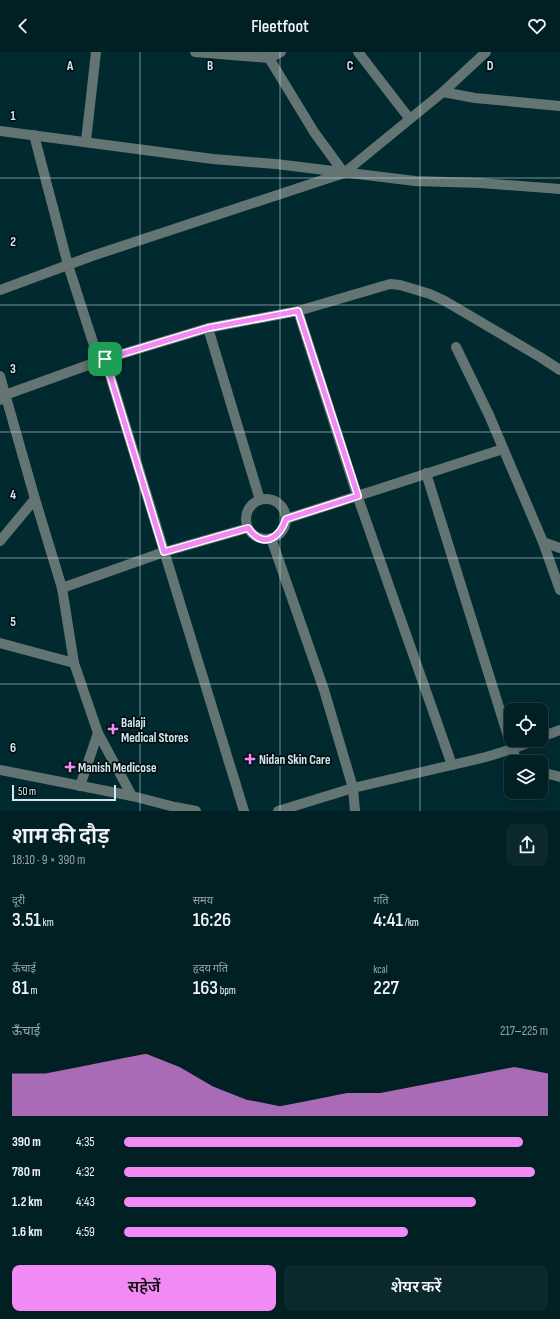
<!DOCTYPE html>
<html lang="hi">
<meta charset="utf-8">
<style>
body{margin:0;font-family:"Sofia Sans Condensed","Noto Sans Devanagari",sans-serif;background:#0b282c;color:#f1f3f6;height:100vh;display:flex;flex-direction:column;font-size:15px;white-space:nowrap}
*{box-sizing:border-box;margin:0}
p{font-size:13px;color:#96a3a6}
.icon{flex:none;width:22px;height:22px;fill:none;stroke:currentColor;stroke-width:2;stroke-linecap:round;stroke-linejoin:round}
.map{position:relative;height:759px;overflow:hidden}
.side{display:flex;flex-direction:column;background:#012024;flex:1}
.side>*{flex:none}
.buttons{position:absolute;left:504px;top:651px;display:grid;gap:8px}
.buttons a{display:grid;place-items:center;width:44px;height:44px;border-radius:8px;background:#012024;box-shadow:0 2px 10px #0003,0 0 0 1px #233e41;font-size:20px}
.scale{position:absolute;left:12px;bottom:10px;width:104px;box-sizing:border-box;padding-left:4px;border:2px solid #d4e9ed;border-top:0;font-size:11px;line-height:14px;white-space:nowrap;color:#d4e9ed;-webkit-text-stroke:3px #031013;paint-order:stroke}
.pin{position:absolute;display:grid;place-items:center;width:34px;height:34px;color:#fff;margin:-17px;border-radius:8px;box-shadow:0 2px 6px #0006}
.round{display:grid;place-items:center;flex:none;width:42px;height:42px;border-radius:8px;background:#0b282c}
.summary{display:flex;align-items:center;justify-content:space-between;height:68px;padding:0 12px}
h1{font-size:22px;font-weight:600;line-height:30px}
.stats{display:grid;grid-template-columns:repeat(3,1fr);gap:6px;height:68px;padding:4px 12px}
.stats div{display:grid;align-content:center}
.stats b{font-size:20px;font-weight:600}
.stats small{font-size:11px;font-weight:400}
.stats p{font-size:11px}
.chart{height:112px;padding:8px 12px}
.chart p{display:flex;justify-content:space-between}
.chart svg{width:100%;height:72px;margin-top:4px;fill:#f18af4;opacity:.7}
.action{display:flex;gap:8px;margin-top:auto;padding:8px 12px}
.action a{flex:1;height:46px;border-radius:8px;background:#f18af4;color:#111;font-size:16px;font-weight:600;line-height:46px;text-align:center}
.action a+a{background:#0b282c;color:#f1f3f6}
ul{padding:0 12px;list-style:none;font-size:13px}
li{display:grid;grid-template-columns:64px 48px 1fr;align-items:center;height:30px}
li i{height:10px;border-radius:5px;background:#f18af4}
header{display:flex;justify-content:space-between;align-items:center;height:52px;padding:0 12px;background:#012024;font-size:18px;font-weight:600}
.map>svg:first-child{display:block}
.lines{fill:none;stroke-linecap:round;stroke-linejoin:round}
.minor{stroke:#637472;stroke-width:10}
.route-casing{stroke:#fff;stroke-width:8}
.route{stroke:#f18af4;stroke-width:5}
.grid{fill:none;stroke:#d4e9ed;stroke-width:1;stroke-opacity:0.55}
.poi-dot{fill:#f18af4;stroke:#031013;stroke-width:1.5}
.labels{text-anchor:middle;stroke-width:3.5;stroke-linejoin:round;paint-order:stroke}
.poi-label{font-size:13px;font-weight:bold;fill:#d4e9ed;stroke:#031013;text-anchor:start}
.grid-label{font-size:13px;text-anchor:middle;font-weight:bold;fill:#d4e9ed;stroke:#031013;stroke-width:3.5;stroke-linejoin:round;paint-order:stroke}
</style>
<header><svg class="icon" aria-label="back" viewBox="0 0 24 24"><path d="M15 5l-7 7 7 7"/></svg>Fleetfoot<svg class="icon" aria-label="heart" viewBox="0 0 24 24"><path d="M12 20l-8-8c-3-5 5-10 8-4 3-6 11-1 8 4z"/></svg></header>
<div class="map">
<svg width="560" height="759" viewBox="0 0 560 759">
<rect width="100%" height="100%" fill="#012a30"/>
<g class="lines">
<g class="minor">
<path d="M195,0l74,6 -5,-6"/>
<path d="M281,0l-12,6 45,74 30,41"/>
<path d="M358,0l51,66"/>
<path d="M443,40l32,6 85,8"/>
<path d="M0,79l213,28 63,5 139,17 65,2 80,6"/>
<path d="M34,83l34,130 31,96"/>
<path d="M86,89l10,-89"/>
<path d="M0,238l92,-34 252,-83 99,-81 43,-40"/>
<path d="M298,259l92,-27 10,1 30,9 15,7 95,56 20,13"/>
<path d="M208,276l90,-17 59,184 95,270 -99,23 -75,23"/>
<path d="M456,295l33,68 54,127 17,6"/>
<path d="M105,307l103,-31 52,172"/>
<path d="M0,324l35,123 -35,42"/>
<path d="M0,348l5,-5 100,-36 139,452"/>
<path d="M426,421l86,276 23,-9"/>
<path d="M35,447l27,89 12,75 24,70 -18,53"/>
<circle cx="266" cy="467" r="20"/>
<path d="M286,467l217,-70"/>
<path d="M271,486l53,152 29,98 2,23"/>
<path d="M543,490l17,48"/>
<path d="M62,536l102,-36 84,-24"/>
<path d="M0,591l74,20"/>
<path d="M98,681l34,63"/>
<path d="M541,685l19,-7"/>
<path d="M452,713l34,-8 26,-8 3,7 5,6"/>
<path d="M0,718l132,26 43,11 21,4"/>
<path d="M541,720l19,5"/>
</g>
</g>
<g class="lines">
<defs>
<path id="route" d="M298,259l60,185 -72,23c-7,20 -23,30 -38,9l-84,24 -59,-193 103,-31z"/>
</defs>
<use href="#route" class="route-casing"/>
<use href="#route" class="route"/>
</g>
<path class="grid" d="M140,0v759M280,0v759M420,0v759M0,126h560M0,253h560M0,380h560M0,506h560M0,632h560"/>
<g class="poi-dot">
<path d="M111 671h4v4h4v4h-4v4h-4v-4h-4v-4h4z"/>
<path d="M248 701h4v4h4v4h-4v4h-4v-4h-4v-4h4z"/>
<path d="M68 709h4v4h4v4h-4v4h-4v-4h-4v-4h4z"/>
</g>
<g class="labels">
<g class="poi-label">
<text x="121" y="675">Balaji<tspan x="121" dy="15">Medical Stores</tspan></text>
<text x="259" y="712">Nidan Skin Care</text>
<text x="78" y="720">Manish Medicose</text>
</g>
</g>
<g class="grid-label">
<text x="70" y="18">A</text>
<text x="210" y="18">B</text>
<text x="350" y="18">C</text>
<text x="490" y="18">D</text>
<text x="13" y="68">1</text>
<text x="13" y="194">2</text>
<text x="13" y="321">3</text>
<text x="13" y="447">4</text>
<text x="13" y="574">5</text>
<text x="13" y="700">6</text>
</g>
</svg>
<div class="buttons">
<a><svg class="icon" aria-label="locate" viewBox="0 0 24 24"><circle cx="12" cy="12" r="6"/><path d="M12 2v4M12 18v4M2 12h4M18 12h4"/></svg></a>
<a><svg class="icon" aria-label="layers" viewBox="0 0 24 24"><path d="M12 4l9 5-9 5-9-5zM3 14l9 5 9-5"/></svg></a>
</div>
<div class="scale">50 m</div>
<div class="pin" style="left:105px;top:307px;background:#1e9e55"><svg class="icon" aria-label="arrive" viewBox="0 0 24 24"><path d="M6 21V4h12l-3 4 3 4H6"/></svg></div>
</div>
<section class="side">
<div class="summary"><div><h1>शाम की दौड़</h1><p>18:10 · 9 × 390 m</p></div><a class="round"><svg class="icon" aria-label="share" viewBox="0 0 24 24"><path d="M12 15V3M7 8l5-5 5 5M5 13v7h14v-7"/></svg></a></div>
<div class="stats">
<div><p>दूरी</p><b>3.51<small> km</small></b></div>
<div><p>समय</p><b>16:26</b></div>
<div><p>गति</p><b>4:41<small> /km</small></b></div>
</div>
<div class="stats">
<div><p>ऊँचाई</p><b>81<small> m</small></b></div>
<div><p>हृदय गति</p><b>163<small> bpm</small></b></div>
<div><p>kcal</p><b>227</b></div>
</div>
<div class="chart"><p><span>ऊँचाई</span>217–225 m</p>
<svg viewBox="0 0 160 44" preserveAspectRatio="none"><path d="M0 44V18L10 18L20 14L30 10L40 6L50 14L60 26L70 34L80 38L90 34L100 30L110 30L120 26L130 22L140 18L150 14L160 18V44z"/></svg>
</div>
<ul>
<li><b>390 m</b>4:35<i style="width:94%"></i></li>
<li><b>780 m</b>4:32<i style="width:97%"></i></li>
<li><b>1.2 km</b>4:43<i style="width:83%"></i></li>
<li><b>1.6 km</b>4:59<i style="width:67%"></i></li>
</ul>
<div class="action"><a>सहेजें</a><a>शेयर करें</a></div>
</section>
